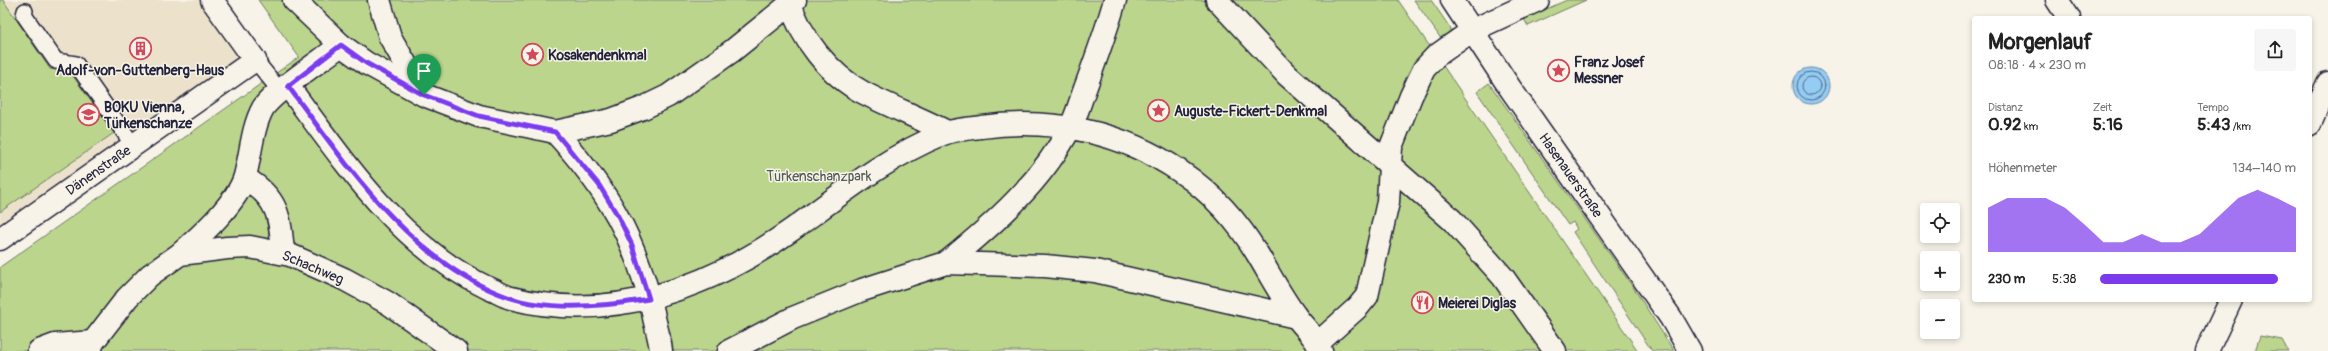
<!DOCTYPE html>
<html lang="de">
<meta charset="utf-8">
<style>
body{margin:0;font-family:Pangolin,sans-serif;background:#f6f6f6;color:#222;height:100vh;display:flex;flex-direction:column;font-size:15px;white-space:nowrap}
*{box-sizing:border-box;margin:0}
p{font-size:13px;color:#767676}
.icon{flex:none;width:22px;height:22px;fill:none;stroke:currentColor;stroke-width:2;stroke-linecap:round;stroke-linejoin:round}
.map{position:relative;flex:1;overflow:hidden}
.details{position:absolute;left:1972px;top:16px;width:340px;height:286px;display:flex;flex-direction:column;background:#fff;border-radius:4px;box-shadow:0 2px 6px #0003}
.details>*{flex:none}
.tools{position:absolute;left:1920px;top:203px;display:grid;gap:8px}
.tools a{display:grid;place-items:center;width:40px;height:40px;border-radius:4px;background:#fff;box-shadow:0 2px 6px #0003;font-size:20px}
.pin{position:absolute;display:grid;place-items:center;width:34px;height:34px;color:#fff;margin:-41px -17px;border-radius:50% 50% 50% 0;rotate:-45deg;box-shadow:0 0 4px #0007}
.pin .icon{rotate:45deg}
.round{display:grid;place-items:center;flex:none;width:42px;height:42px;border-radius:4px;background:#f6f6f6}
.head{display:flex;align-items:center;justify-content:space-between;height:68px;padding:0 16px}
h1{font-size:22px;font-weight:700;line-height:30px}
.stats{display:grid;grid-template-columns:repeat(3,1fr);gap:6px;height:68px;padding:4px 16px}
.stats div{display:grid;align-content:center}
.stats b{font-size:17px;font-weight:700}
.stats small{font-size:11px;font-weight:400}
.stats p{font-size:11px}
.chart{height:112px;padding:8px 16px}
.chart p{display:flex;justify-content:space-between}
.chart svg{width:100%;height:72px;margin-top:4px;fill:#7c3aed;opacity:.7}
ul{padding:0 16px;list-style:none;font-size:13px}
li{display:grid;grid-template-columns:64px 48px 1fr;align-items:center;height:30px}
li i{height:10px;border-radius:5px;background:#7c3aed}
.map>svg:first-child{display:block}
.built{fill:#ece2cc}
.green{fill:#bbd58c;stroke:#6e7c64}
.water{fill:#94ccf3;stroke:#6688a9}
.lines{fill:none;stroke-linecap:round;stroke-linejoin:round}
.shore{stroke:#506685;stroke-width:1}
.lane-casing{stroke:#22223b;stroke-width:18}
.street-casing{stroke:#22223b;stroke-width:25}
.secondary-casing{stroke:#22223b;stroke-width:25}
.lane{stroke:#f7f3e8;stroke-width:15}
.street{stroke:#f7f3e8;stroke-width:22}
.secondary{stroke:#f7f3e8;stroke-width:22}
.route-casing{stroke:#fff;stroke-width:8}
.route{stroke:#7c3aed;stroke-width:5}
.labels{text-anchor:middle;stroke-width:3;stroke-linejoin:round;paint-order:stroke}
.poi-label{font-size:14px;font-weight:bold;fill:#22223b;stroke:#f7f3e8;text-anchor:start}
.street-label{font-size:14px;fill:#22223b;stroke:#f7f3e8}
.park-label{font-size:14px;fill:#505853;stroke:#f7f3e8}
</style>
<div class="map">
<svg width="2328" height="351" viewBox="0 0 2328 351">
<rect width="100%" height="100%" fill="#f7f3e8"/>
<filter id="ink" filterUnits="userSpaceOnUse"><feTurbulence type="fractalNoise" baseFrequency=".025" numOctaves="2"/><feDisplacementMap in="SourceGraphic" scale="8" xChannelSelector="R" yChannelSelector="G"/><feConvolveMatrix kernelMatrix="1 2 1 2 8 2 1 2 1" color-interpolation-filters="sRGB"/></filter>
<g filter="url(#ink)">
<path class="built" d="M0,0h212l43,60 -255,179z"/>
<g class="green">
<path d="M0,0h3l47,69 20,3 44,61 -114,79z"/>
<path d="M258,0h1140l240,351h-1638v-84l299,-210z"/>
<path d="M1414,0h17l24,35 -11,8z"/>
<path d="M1567,0h19l-58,26 -4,-7z"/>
<path d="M1489,83l144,204 41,64h-22l-79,-119 4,-3 -4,-7 -5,3 -91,-133z"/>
<path d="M2260,336l22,4 6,11h-33z"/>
</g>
<circle class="water" cx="1811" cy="86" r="18"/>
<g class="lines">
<g class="shore">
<circle cx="1811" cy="86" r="14"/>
<circle cx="1811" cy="86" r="9"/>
</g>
<defs>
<g id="lane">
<path d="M25,11l-1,4 32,46 20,3 57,81"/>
<path d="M255,60l26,32"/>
</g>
<g id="street">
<path d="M294,0l47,45 25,18 58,32 55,21 76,16 56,-12 32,-12 25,-12 64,-45 63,-51"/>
<path d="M379,0l11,37 32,55"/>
<path d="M789,0c11,37 40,75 75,93 27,14 56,25 83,39"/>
<path d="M1217,0l70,75 165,145 51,57 52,74"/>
<path d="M2057,0l12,18"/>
<path d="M288,86c56,75 112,161 200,202 8,3 15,8 23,10 101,26 200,-11 282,-69 48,-35 95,-73 150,-95 12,-5 26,-5 38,-7 70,-10 142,5 200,45 31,21 58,51 77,83 12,20 23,41 37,60 8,12 21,22 26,36"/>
<path d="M2310,124l18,-41"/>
<path d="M555,132c52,57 80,105 98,180 2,13 7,26 8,39"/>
<path d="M245,178c33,20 35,38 38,75"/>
<path d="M0,239l255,-179 -43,-60"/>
<path d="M180,254c20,-18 58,-52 65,-78 6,-22 7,-48 18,-68 11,-17 59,-48 78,-63"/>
<path d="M946,263c48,-39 96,-81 125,-137 6,-12 10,-27 15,-40 10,-28 21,-57 29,-86"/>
<path d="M1318,343l40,-36 9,-11 21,-94 3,-55 20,-51 13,-27 12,-13 37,-26 65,-30"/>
<path d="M39,351l16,-6 38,-3"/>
<path d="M90,351l3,-9 34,-44 23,-23 30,-21 47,-6 23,-1 40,8 54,24 44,24 68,48"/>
<path d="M729,351l64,-33 69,-28 84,-27 99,3 50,5 201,46"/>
<path d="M2207,351l24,-51"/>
</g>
<path id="secondary" d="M1452,0l58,88 161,230 19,33"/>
</defs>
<use href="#lane" class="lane-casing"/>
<use href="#street" class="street-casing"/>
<use href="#secondary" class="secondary-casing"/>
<use href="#lane" class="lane"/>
<use href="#street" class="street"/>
<use href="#secondary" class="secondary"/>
</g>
</g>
<g class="lines" filter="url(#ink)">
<defs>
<path id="route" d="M341,45l25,18 58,32 55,21 76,16 44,53 19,31 14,29 17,54c-42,7 -99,13 -141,-2 -96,-33 -162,-133 -220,-211z"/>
</defs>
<use href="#route" class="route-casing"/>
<use href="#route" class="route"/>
</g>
<defs>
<symbol id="building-ring" viewBox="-11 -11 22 22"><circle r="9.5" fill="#f7f3e8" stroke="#d1495b" stroke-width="1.5"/><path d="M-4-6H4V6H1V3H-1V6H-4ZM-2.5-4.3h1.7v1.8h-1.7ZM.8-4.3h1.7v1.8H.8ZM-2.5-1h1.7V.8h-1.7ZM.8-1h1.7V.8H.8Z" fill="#d1495b"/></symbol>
<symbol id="sight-ring" viewBox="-11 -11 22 22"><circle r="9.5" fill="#f7f3e8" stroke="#d1495b" stroke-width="1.5"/><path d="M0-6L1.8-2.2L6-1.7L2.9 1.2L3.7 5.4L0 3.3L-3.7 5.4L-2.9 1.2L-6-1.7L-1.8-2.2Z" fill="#d1495b"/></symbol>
<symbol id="university-ring" viewBox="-11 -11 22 22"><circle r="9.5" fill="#f7f3e8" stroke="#d1495b" stroke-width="1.5"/><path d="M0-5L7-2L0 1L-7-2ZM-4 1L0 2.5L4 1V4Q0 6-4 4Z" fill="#d1495b"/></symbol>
<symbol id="restaurant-ring" viewBox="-11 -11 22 22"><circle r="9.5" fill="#f7f3e8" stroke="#d1495b" stroke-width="1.5"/><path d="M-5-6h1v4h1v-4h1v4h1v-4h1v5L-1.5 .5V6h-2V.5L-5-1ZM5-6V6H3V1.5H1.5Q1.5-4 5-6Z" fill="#d1495b"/></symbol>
</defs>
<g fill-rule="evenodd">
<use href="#building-ring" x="128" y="36" width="25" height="25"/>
<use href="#sight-ring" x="520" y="42" width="25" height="25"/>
<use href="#sight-ring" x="1546" y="58" width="25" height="25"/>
<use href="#sight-ring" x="1146" y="98" width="25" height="25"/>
<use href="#university-ring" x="76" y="102" width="25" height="25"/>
<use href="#restaurant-ring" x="1410" y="290" width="25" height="25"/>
</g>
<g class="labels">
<g class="poi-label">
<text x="548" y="60">Kosakendenkmal</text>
<text x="1574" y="67">Franz Josef<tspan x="1574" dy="16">Messner</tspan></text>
<text x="140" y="75" text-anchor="middle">Adolf-von-Guttenberg-Haus</text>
<text x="104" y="112">BOKU Vienna,<tspan x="104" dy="16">Türkenschanze</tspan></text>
<text x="1174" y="116">Auguste-Fickert-Denkmal</text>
<text x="1438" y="308">Meierei Diglas</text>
</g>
<g class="street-label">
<text transform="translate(98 170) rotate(-35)" y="5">Dänenstraße</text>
<text transform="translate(1571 175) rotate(55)" y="5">Hasenauerstraße</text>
<text transform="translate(313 267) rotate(23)" y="5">Schachweg</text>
</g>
<g class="park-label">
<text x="819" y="181">Türkenschanzpark</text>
</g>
</g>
</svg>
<div class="tools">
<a><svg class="icon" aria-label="locate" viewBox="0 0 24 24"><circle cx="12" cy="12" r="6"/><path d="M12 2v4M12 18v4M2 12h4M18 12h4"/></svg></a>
<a>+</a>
<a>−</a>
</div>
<div class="pin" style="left:424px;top:95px;background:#1e9e55"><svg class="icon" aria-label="arrive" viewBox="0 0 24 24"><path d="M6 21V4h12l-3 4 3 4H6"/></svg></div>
<section class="details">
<div class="head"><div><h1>Morgenlauf</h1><p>08:18 · 4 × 230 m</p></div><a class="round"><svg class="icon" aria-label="share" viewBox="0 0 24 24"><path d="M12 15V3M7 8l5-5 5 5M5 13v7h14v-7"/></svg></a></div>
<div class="stats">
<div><p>Distanz</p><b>0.92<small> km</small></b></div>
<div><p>Zeit</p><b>5:16</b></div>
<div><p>Tempo</p><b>5:43<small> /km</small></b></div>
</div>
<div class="chart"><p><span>Höhenmeter</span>134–140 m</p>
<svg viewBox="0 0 160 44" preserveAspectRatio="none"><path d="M0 44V17L10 11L20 11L30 11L40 17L50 27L60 38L70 38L80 33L90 38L100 38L110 33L120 22L130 11L140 6L150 11L160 17V44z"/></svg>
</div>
<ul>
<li><b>230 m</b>5:38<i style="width:91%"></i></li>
</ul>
</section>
</div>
